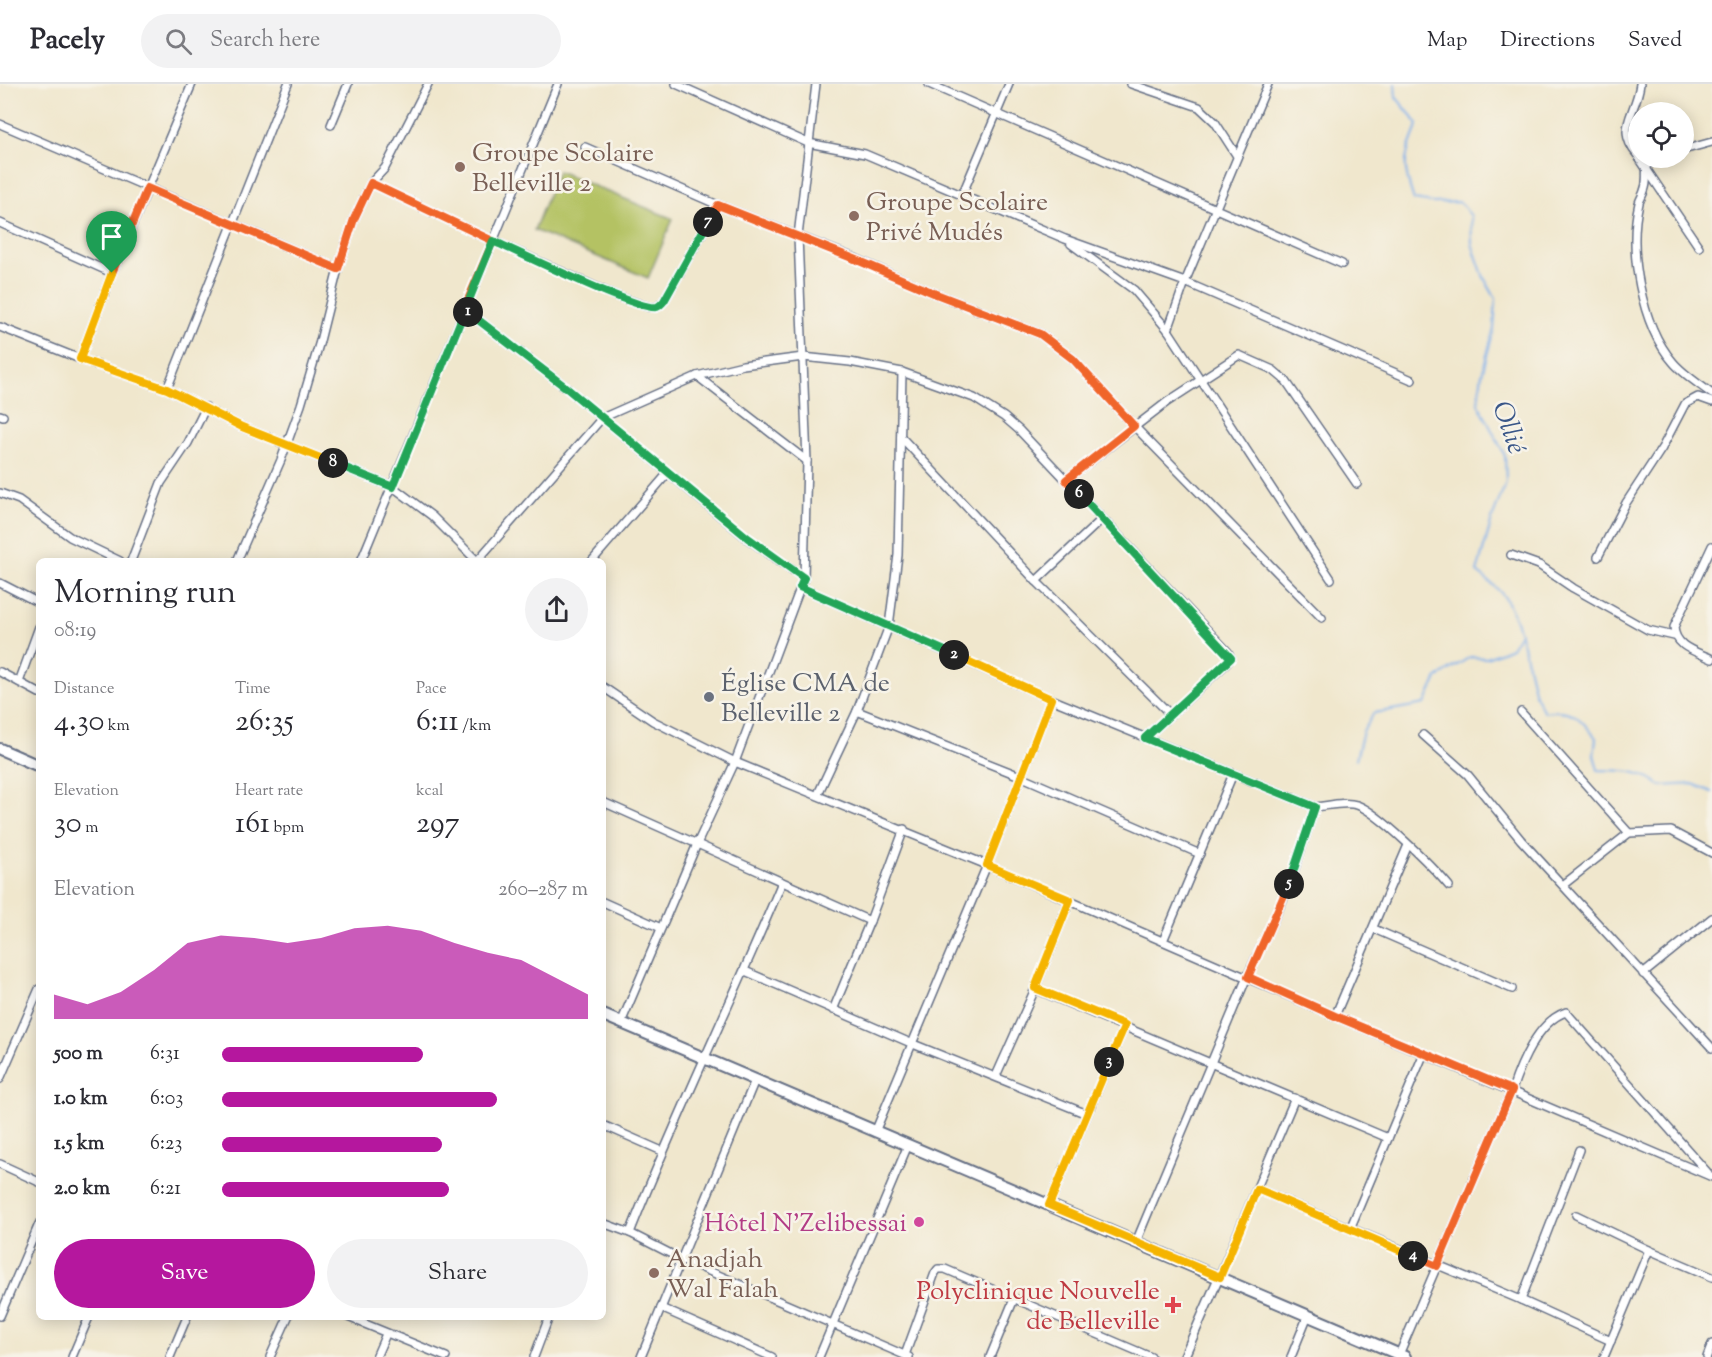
<!DOCTYPE html>
<meta charset="utf-8">
<style>
body{margin:0;font-family:"Sorts Mill Goudy",serif;background:#f2f2f3;color:#2b2b33;height:100vh;display:flex;flex-direction:column;font-size:22px;white-space:nowrap}
*{box-sizing:border-box;margin:0}
p{font-size:20px;color:#7c7c81}
.icon{flex:none;width:33px;height:33px;fill:none;stroke:currentColor;stroke-width:2;stroke-linecap:round;stroke-linejoin:round}
.map{position:relative;flex:1;overflow:hidden}
.panel{position:absolute;left:36px;top:474px;width:570px;height:762px;display:flex;flex-direction:column;background:#fff;border-radius:9px;box-shadow:0 3px 15px #0003}
.panel>*{flex:none}
.fabs{position:absolute;left:1628px;top:18px;display:grid;gap:12px}
.fabs a{display:grid;place-items:center;width:66px;height:66px;border-radius:50%;background:#fff;box-shadow:0 3px 15px #0003;font-size:30px}
.pin{position:absolute;display:grid;place-items:center;width:51px;height:51px;color:#fff;margin:-62px -26px;border-radius:50% 50% 50% 0;rotate:-45deg;box-shadow:0 0 6px #0007}
.pin .icon{rotate:45deg}
.km{position:absolute;width:30px;height:30px;margin:-15px;border-radius:50%;background:#222;color:#fff;font-size:16px;line-height:30px;text-align:center}
.round{display:grid;place-items:center;flex:none;width:63px;height:63px;border-radius:32px;background:#f2f2f3}
.overview{display:flex;align-items:center;justify-content:space-between;height:102px;padding:0 18px}
h1{font-size:33px;font-weight:600;line-height:45px}
.figures{display:grid;grid-template-columns:repeat(3,1fr);gap:9px;height:102px;padding:6px 18px}
.figures div{display:grid;align-content:center}
.figures b{font-size:30px;font-weight:600}
.figures small{font-size:16px;font-weight:400}
.figures p{font-size:16px}
.chart{height:168px;padding:12px 18px}
.chart p{display:flex;justify-content:space-between}
.chart svg{width:100%;height:108px;margin-top:6px;fill:#b5179e;opacity:.7}
.cta{display:flex;gap:12px;margin-top:auto;padding:12px 18px}
.cta a{flex:1;height:69px;border-radius:36px;background:#b5179e;color:#fff;font-size:24px;font-weight:600;line-height:69px;text-align:center}
.cta a+a{background:#f2f2f3;color:#2b2b33}
ul{padding:0 18px;list-style:none;font-size:20px}
li{display:grid;grid-template-columns:96px 72px 1fr;align-items:center;height:45px}
li i{height:15px;border-radius:8px;background:#b5179e}
header{display:flex;align-items:center;gap:36px;box-sizing:border-box;height:84px;padding:0 30px;background:#fff;border-bottom:2px solid #e1e1e2}
header strong{font-size:28px}
nav{display:flex;gap:33px;margin-inline-start:auto;font-size:21px}
.search{width:420px;height:54px;background:#f2f2f3;display:flex;align-items:center;gap:15px;box-sizing:border-box;padding:0 21px;border-radius:33px;color:#7c7c81;font-size:22px}
.map>svg:first-child{display:block}
.pitch{fill:#b4c264;stroke:#687861;stroke-width:1.5}
.lines{fill:none;stroke-linecap:round;stroke-linejoin:round}
.stream{stroke:#80b0eb;stroke-width:2}
.minor-casing{stroke:#666f85;stroke-width:10}
.tertiary-casing{stroke:#666f85;stroke-width:11}
.primary-casing{stroke:#666f85;stroke-width:14}
.minor{stroke:#fff;stroke-width:7}
.tertiary{stroke:#fff;stroke-width:8}
.primary{stroke:#fff;stroke-width:10}
.split-1-casing{stroke:#fff;stroke-width:12}
.split-2-casing{stroke:#fff;stroke-width:12}
.split-3-casing{stroke:#fff;stroke-width:12}
.split-4-casing{stroke:#fff;stroke-width:12}
.split-5-casing{stroke:#fff;stroke-width:12}
.split-6-casing{stroke:#fff;stroke-width:12}
.split-7-casing{stroke:#fff;stroke-width:12}
.split-8-casing{stroke:#fff;stroke-width:12}
.split-9-casing{stroke:#fff;stroke-width:12}
.split-1{stroke:#f0652b;stroke-width:8}
.split-2{stroke:#22a559;stroke-width:8}
.split-3{stroke:#f5b400;stroke-width:8}
.split-4{stroke:#f5b400;stroke-width:8}
.split-5{stroke:#f0652b;stroke-width:8}
.split-6{stroke:#22a559;stroke-width:8}
.split-7{stroke:#f0652b;stroke-width:8}
.split-8{stroke:#22a559;stroke-width:8}
.split-9{stroke:#f5b400;stroke-width:8}
.education-dot{fill:#8d6e63;stroke:#f7f3e8;stroke-width:2}
.worship-dot{fill:#6b7280;stroke:#f7f3e8;stroke-width:2}
.hotel-dot{fill:#d1479c;stroke:#f7f3e8;stroke-width:2}
.health-dot{fill:#e0444e;stroke:#f7f3e8;stroke-width:2}
.labels{text-anchor:middle;stroke-width:5;stroke-linejoin:round;paint-order:stroke}
.education-label{font-size:26px;fill:#785e54;stroke:#f7f3e8;text-anchor:start}
.worship-label{font-size:26px;fill:#5b616d;stroke:#f7f3e8;text-anchor:start}
.hotel-label{font-size:26px;fill:#b23c85;stroke:#f7f3e8;text-anchor:end}
.health-label{font-size:26px;fill:#be3a42;stroke:#f7f3e8;text-anchor:end}
.water-label{font-size:27px;font-style:italic;fill:#395688;stroke:#f7f3e8}
</style>
<header>
<strong>Pacely</strong>
<div class="search"><svg class="icon" aria-label="search" viewBox="0 0 24 24"><circle cx="10" cy="10" r="6"/><path d="M15 15l6 6"/></svg>Search here</div>
<nav><a>Map</a><a>Directions</a><a>Saved</a></nav>
</header>
<div class="map">
<svg width="1712" height="1273" viewBox="0 0 1712 1273">
<rect width="100%" height="100%" fill="#f7f3e8"/>
<filter id="ink" filterUnits="userSpaceOnUse"><feTurbulence type="fractalNoise" baseFrequency=".0167" numOctaves="2"/><feDisplacementMap in="SourceGraphic" scale="12" xChannelSelector="R" yChannelSelector="G"/><feConvolveMatrix kernelMatrix="1 2 1 2 8 2 1 2 1" color-interpolation-filters="sRGB"/></filter>
<filter id="wash" filterUnits="userSpaceOnUse"><feTurbulence type="fractalNoise" baseFrequency=".008" numOctaves="4" result="noise"/><feDisplacementMap in="SourceGraphic" scale="24" xChannelSelector="R" yChannelSelector="G"/><feGaussianBlur stdDeviation="1.35" result="paint"/><feColorMatrix in="noise" values="0 0 0 0 0 0 0 0 0 0 0 0 0 0 0 0 0 1.4 0 .05"/><feComposite in="paint" operator="in"/></filter>
<g filter="url(#wash)">
<rect width="100%" height="100%" fill="#f0e7cd"/>
<path class="pitch" d="M558,87l115,48 -25,59 -114,-48z"/>
<g class="lines">
<g class="stream">
<path d="M1520,549l15,62 9,17c28,-4 35,4 52,26l-2,17 4,15c26,1 42,-1 63,16l32,-2 19,8"/>
<path d="M1356,675l7,-28 11,-18 51,-9 12,-26 33,-21 17,1 24,-10 9,-15c-10,-33 -16,-41 -43,-61l15,-53 14,-37 -1,-26 -27,-53 4,-29 12,-45 2,-30 -12,-21 -12,-34 -1,-28 -11,-14 -27,1 -19,-3c-13,-38 -10,-40 4,-76l-22,-27 -1,-13"/>
</g>
</g>
</g>
<g filter="url(#ink)">
<g class="lines">
<defs>
<g id="minor">
<path d="M676,0l132,59 57,11 200,85 120,43 227,98"/>
<path d="M929,0l413,180"/>
<path d="M1131,0l68,23 16,15 22,34"/>
<path d="M0,40l338,145"/>
<path d="M331,41l17,-41"/>
<path d="M585,63l133,58 139,54 79,35 104,40 33,25 61,67 188,192"/>
<path d="M1683,66l29,-8"/>
<path d="M1638,72c-24,-28 -2,-41 2,-72"/>
<path d="M1639,74l60,89"/>
<path d="M1660,74c-22,7 -9,16 -16,33 -1,4 -4,8 -5,12 -11,47 2,122 34,159 10,12 26,22 39,32"/>
<path d="M371,99l122,58 126,56 30,10h8l7,-6 54,-96"/>
<path d="M962,111l47,-111"/>
<path d="M0,139l112,50"/>
<path d="M1071,160l63,46 34,40 163,249"/>
<path d="M464,225l100,77 184,153 56,39"/>
<path d="M0,243l80,32 87,30 75,38 151,60 39,29 45,45"/>
<path d="M1168,246l17,-48 83,-198"/>
<path d="M80,275l32,-86 80,-189"/>
<path d="M697,292l110,85"/>
<path d="M167,305l121,-305"/>
<path d="M0,331l3,1"/>
<path d="M901,353l135,144 135,134"/>
<path d="M1066,396l101,-78 72,-47 34,15 13,11 71,103"/>
<path d="M0,409l19,7 51,37 50,24"/>
<path d="M1712,462l-38,81c1,20 21,24 38,32"/>
<path d="M1511,471l28,10 34,23 75,42 26,6"/>
<path d="M1598,473l28,-54 36,-55 23,-44 13,-7 14,5"/>
<path d="M131,477l30,-78 27,-40 18,-36"/>
<path d="M237,477l44,-101 20,-55 19,-64 18,-72 16,-50 17,-36 14,-15 43,-84"/>
<path d="M361,477l197,-477"/>
<path d="M477,477l125,-143 95,-42 46,-11 60,-8 47,5 52,10 72,26 30,19 15,13 209,222 3,6 -4,5 -82,75"/>
<path d="M592,477l76,-88"/>
<path d="M1036,497l66,-62"/>
<path d="M0,499l39,20"/>
<path d="M800,503l251,112 264,108c13,-1 29,-6 42,-2 21,7 76,62 92,81"/>
<path d="M0,588l39,21"/>
<path d="M19,598l20,-55"/>
<path d="M603,603l50,34 82,41 252,103 348,151 377,161"/>
<path d="M857,627l163,65 180,78"/>
<path d="M1521,628l108,121"/>
<path d="M1423,651l45,40 53,65 191,208"/>
<path d="M818,710l39,-83 32,-85 9,-71 4,-183"/>
<path d="M603,718l267,119"/>
<path d="M1563,801l66,-52 42,-2 41,22"/>
<path d="M603,818l58,26"/>
<path d="M1374,845l138,60"/>
<path d="M1163,857l70,-167"/>
<path d="M745,887l168,73 174,70"/>
<path d="M1643,890l69,-56"/>
<path d="M1035,905l353,149"/>
<path d="M833,926l37,-89 34,-92"/>
<path d="M1335,932l73,-171"/>
<path d="M621,939l76,-179 38,-82 69,-184 3,-117 -9,-225 18,-152"/>
<path d="M996,992l39,-87 35,-89"/>
<path d="M0,995l39,-90"/>
<path d="M603,1041l59,26"/>
<path d="M875,1048l112,-267 64,-166"/>
<path d="M0,1080l39,18"/>
<path d="M1257,1105l264,111 90,41"/>
<path d="M1049,1121l76,-180"/>
<path d="M1576,1131l73,35 63,27"/>
<path d="M603,1139l27,10 51,26 228,98"/>
<path d="M1350,1145l74,-176"/>
<path d="M630,1149c46,-118 103,-233 152,-351"/>
<path d="M1136,1158l111,-265 41,-88 27,-82"/>
<path d="M1219,1193l76,-179"/>
<path d="M1521,1216l58,-150"/>
<path d="M661,1224l111,49"/>
<path d="M0,1232l39,-92"/>
<path d="M348,1233l98,40"/>
<path d="M905,1271l30,-82 3,-4h7l206,88"/>
<path d="M72,1273l17,-40"/>
<path d="M170,1273l17,-40"/>
<path d="M270,1273l18,-40"/>
<path d="M376,1273l10,-23"/>
<path d="M534,1273l15,-40"/>
<path d="M641,1273l114,-277"/>
<path d="M819,1273l89,-212"/>
<path d="M990,1273l24,-58"/>
<path d="M1291,1273l17,-42"/>
<path d="M1398,1273l114,-267c8,-25 26,-69 54,-78l142,161"/>
<path d="M1604,1273l45,-107"/>
<path d="M1707,1273l5,-13"/>
</g>
<path id="tertiary" d="M1184,1273l35,-80"/>
<g id="primary">
<path d="M0,665l39,17"/>
<path d="M603,931l802,342"/>
</g>
</defs>
<use href="#minor" class="minor-casing"/>
<use href="#tertiary" class="tertiary-casing"/>
<use href="#primary" class="primary-casing"/>
<use href="#minor" class="minor"/>
<use href="#tertiary" class="tertiary"/>
<use href="#primary" class="primary"/>
</g>
</g>
<g class="lines" filter="url(#ink)">
<defs>
<path id="split-1" d="M112,189l35,-85 191,81 16,-50 17,-36 122,58 -29,68 4,3"/>
<path id="split-2" d="M468,228l96,74 184,152 56,40 -4,9 154,68"/>
<path id="split-3" d="M954,571l97,44 -64,166 83,35 -35,88 90,37 -16,37"/>
<path id="split-4" d="M1109,978l-60,143 171,72 37,-88 156,67"/>
<path id="split-5" d="M1289,800l-41,93 87,39 177,74 -75,176 -24,-10"/>
<path id="split-6" d="M1079,410l152,164 -86,80 170,69 -26,77"/>
<path id="split-7" d="M708,138l10,-17 139,55 79,34 104,40 33,25 61,67 -68,54 13,14"/>
<path id="split-8" d="M333,379l60,24 100,-246c23,10 147,71 164,66 3,-1 5,-4 7,-6l44,-79"/>
<path id="split-9" d="M112,189l-32,86 87,30 75,38 91,36"/>
</defs>
<use href="#split-1" class="split-1-casing"/>
<use href="#split-2" class="split-2-casing"/>
<use href="#split-3" class="split-3-casing"/>
<use href="#split-4" class="split-4-casing"/>
<use href="#split-5" class="split-5-casing"/>
<use href="#split-6" class="split-6-casing"/>
<use href="#split-7" class="split-7-casing"/>
<use href="#split-8" class="split-8-casing"/>
<use href="#split-9" class="split-9-casing"/>
<use href="#split-1" class="split-1"/>
<use href="#split-2" class="split-2"/>
<use href="#split-3" class="split-3"/>
<use href="#split-4" class="split-4"/>
<use href="#split-5" class="split-5"/>
<use href="#split-6" class="split-6"/>
<use href="#split-7" class="split-7"/>
<use href="#split-8" class="split-8"/>
<use href="#split-9" class="split-9"/>
</g>
<g class="education-dot">
<circle cx="460" cy="83" r="6"/>
<circle cx="854" cy="132" r="6"/>
<circle cx="654" cy="1189" r="6"/>
</g>
<circle class="worship-dot" cx="709" cy="613" r="6"/>
<circle class="hotel-dot" cx="919" cy="1138" r="6"/>
<path class="health-dot" d="M1170 1212h6v6h6v6h-6v6h-6v-6h-6v-6h6z"/>
<g class="labels">
<g class="education-label">
<text x="472" y="77">Groupe Scolaire<tspan x="472" dy="30">Belleville 2</tspan></text>
<text x="866" y="126">Groupe Scolaire<tspan x="866" dy="30">Privé Mudés</tspan></text>
<text x="666" y="1183">Anadjah<tspan x="666" dy="30">Wal Falah</tspan></text>
</g>
<g class="worship-label">
<text x="721" y="607">Église CMA de<tspan x="721" dy="30">Belleville 2</tspan></text>
</g>
<g class="hotel-label">
<text x="907" y="1147">Hôtel N'Zelibessai</text>
</g>
<g class="health-label">
<text x="1160" y="1215">Polyclinique Nouvelle<tspan x="1160" dy="30">de Belleville</tspan></text>
</g>
<g class="water-label">
<text transform="translate(1510 343) rotate(71)" y="9">Ollié</text>
</g>
</g>
</svg>
<div class="fabs">
<a><svg class="icon" aria-label="locate" viewBox="0 0 24 24"><circle cx="12" cy="12" r="6"/><path d="M12 2v4M12 18v4M2 12h4M18 12h4"/></svg></a>
</div>
<div class="pin" style="left:112px;top:189px;background:#1e9e55"><svg class="icon" aria-label="arrive" viewBox="0 0 24 24"><path d="M6 21V4h12l-3 4 3 4H6"/></svg></div>
<b class="km" style="left:468px;top:228px">1</b>
<b class="km" style="left:954px;top:571px">2</b>
<b class="km" style="left:1109px;top:978px">3</b>
<b class="km" style="left:1413px;top:1172px">4</b>
<b class="km" style="left:1289px;top:800px">5</b>
<b class="km" style="left:1079px;top:410px">6</b>
<b class="km" style="left:708px;top:138px">7</b>
<b class="km" style="left:333px;top:379px">8</b>
<section class="panel">
<div class="overview"><div><h1>Morning run</h1><p>08:19</p></div><a class="round"><svg class="icon" aria-label="share" viewBox="0 0 24 24"><path d="M12 15V3M7 8l5-5 5 5M5 13v7h14v-7"/></svg></a></div>
<div class="figures">
<div><p>Distance</p><b>4.30<small> km</small></b></div>
<div><p>Time</p><b>26:35</b></div>
<div><p>Pace</p><b>6:11<small> /km</small></b></div>
</div>
<div class="figures">
<div><p>Elevation</p><b>30<small> m</small></b></div>
<div><p>Heart rate</p><b>161<small> bpm</small></b></div>
<div><p>kcal</p><b>297</b></div>
</div>
<div class="chart"><p><span>Elevation</span>260–287 m</p>
<svg viewBox="0 0 160 44" preserveAspectRatio="none"><path d="M0 44V34L10 38L20 33L30 24L40 13L50 10L60 11L70 13L80 11L90 7L100 6L110 8L120 13L130 17L140 20L150 27L160 34V44z"/></svg>
</div>
<ul>
<li><b>500 m</b>6:31<i style="width:55%"></i></li>
<li><b>1.0 km</b>6:03<i style="width:75%"></i></li>
<li><b>1.5 km</b>6:23<i style="width:60%"></i></li>
<li><b>2.0 km</b>6:21<i style="width:62%"></i></li>
</ul>
<div class="cta"><a>Save</a><a>Share</a></div>
</section>
</div>
